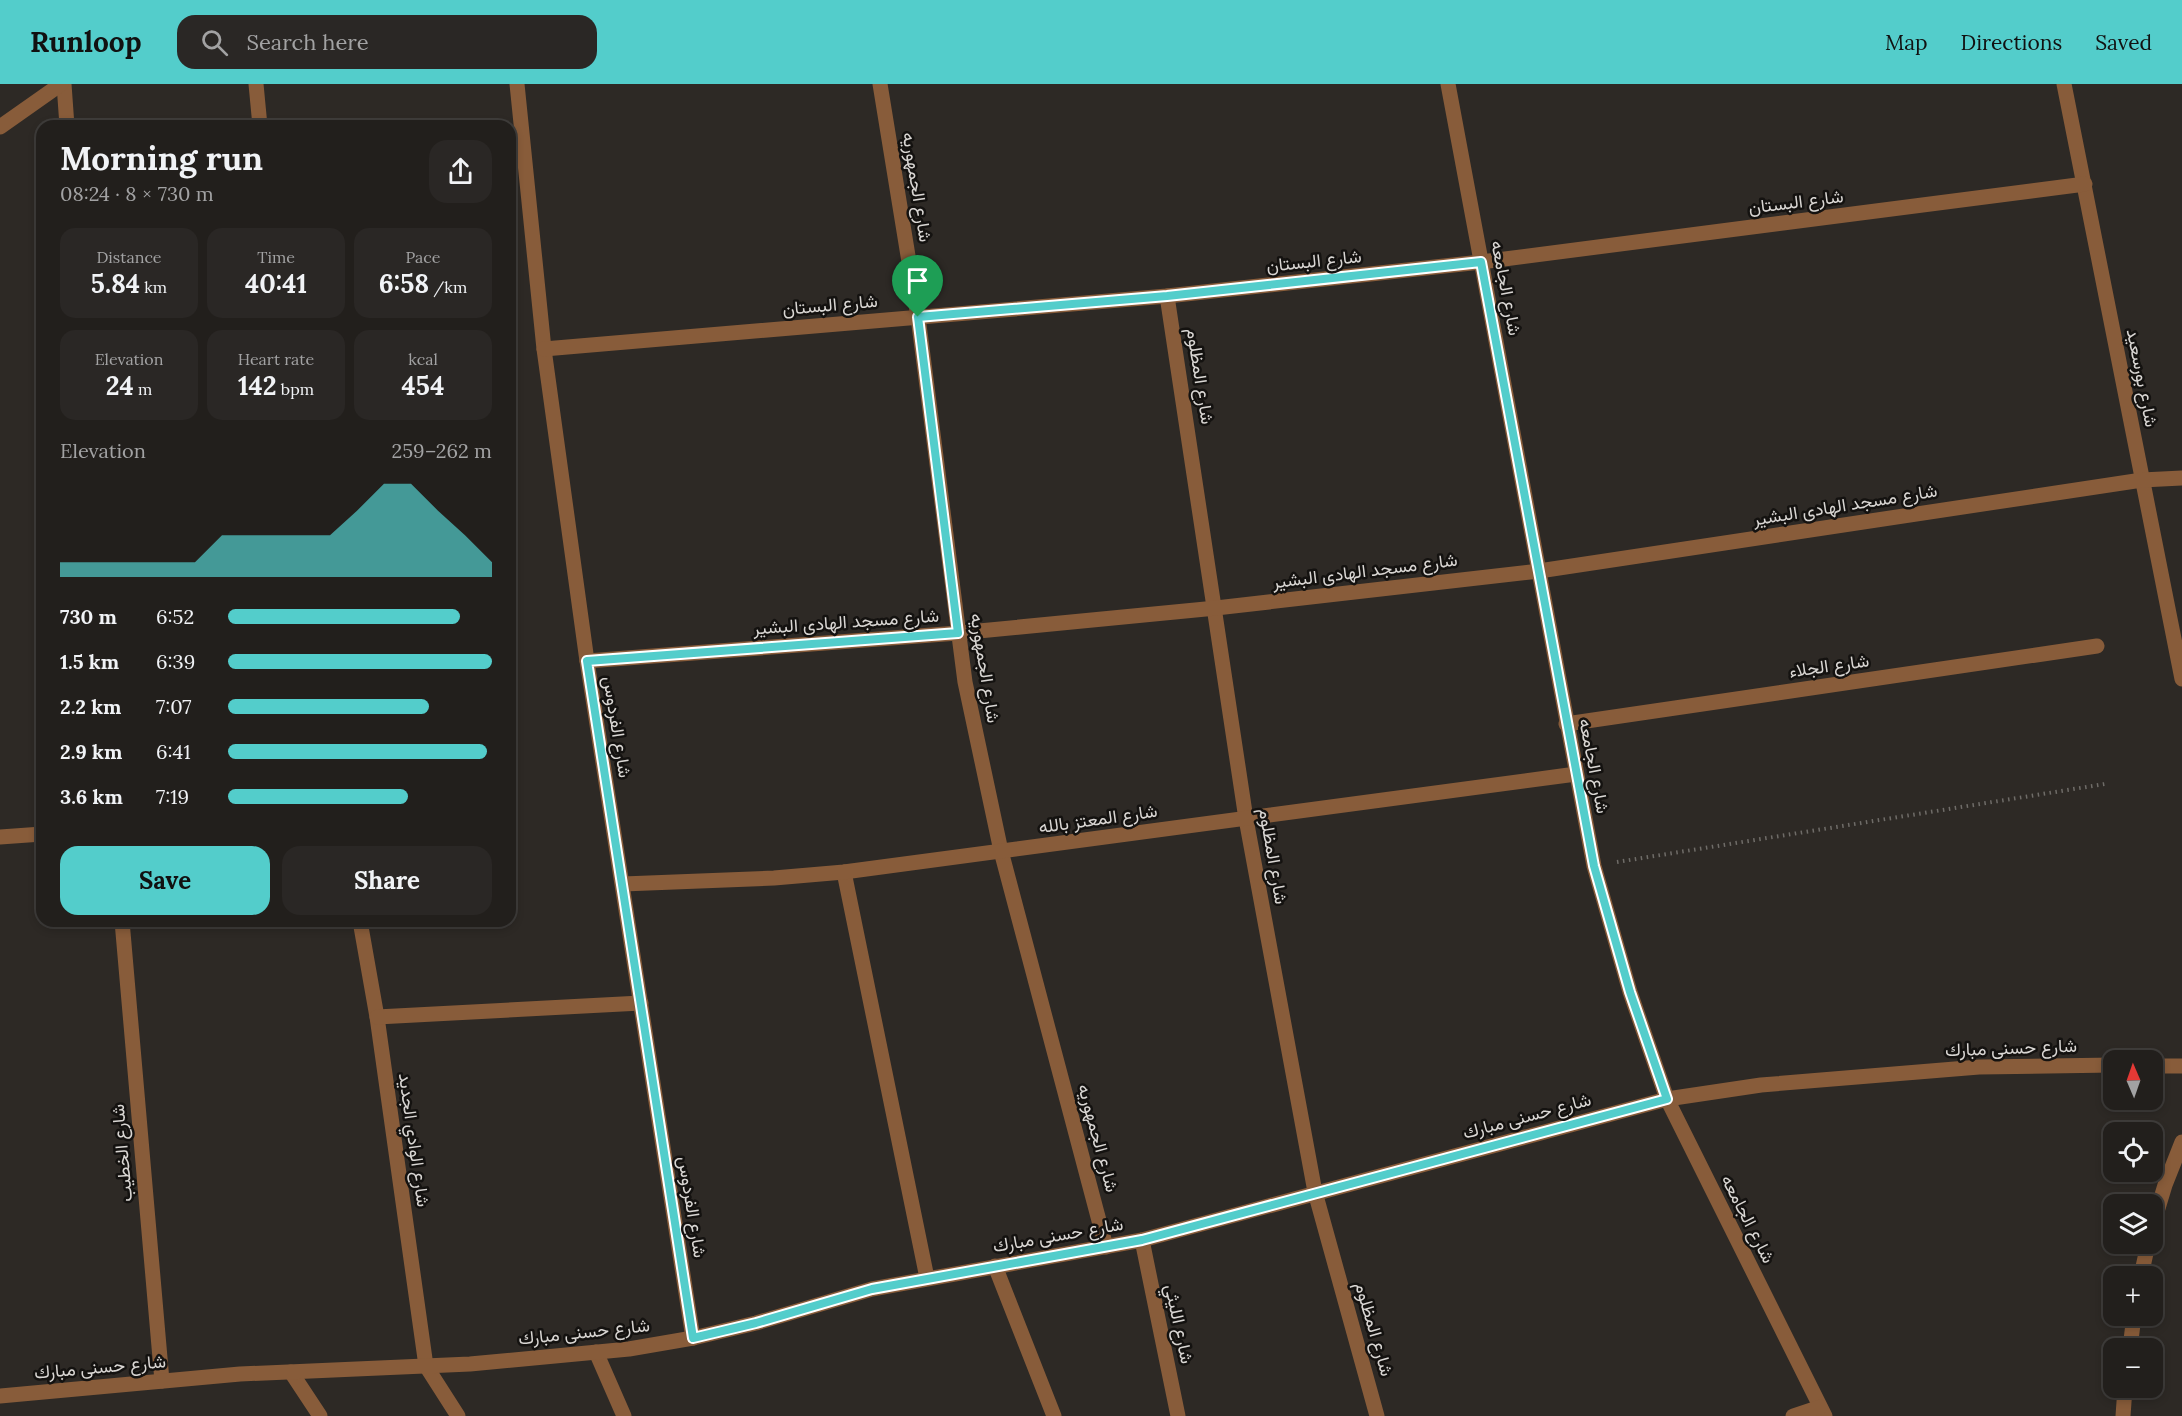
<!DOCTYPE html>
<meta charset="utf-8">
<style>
body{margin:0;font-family:Lora,Vazirmatn,serif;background:#2a2725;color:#f1f3f6;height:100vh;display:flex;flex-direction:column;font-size:22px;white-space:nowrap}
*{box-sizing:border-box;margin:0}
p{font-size:20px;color:#a2a2a3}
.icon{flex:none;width:33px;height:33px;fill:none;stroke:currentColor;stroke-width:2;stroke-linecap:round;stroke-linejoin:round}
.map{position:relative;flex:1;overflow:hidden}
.panel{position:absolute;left:36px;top:36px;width:480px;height:807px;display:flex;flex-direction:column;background:#221f1c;border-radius:18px;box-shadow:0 3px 9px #0003,0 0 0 2px #3f3d3b}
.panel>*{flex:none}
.needle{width:39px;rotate:358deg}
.controls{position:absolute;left:2103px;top:966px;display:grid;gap:12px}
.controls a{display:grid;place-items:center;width:60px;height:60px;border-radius:12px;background:#221f1c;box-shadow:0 3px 9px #0003,0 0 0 2px #3f3d3b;font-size:30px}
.pin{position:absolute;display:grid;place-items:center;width:51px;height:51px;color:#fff;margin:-62px -26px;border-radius:50% 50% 50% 0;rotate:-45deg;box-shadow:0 0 6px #0007}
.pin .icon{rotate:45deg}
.round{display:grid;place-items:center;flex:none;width:63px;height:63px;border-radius:18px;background:#2a2725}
.summary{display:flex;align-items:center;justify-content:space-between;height:102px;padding:0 24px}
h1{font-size:33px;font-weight:700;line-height:45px}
.metrics{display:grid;grid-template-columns:repeat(3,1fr);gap:9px;height:102px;padding:6px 24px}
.metrics div{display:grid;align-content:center;border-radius:15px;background:#2a2725;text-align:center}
.metrics b{font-size:26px;font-weight:700}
.metrics small{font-size:16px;font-weight:400}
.metrics p{font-size:16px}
.chart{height:168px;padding:12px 24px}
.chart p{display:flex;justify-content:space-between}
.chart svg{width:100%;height:108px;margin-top:6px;fill:#53cdcb;opacity:.7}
.cta{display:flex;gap:12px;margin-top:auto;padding:12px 24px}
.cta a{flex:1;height:69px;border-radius:18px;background:#53cdcb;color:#111;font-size:24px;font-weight:700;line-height:69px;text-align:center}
.cta a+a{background:#2a2725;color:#f1f3f6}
ul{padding:0 24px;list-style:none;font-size:20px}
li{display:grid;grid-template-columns:96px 72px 1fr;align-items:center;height:45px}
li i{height:15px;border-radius:8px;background:#53cdcb}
header{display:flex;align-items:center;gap:36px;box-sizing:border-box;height:84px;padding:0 30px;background:#53cdcb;color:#111}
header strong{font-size:28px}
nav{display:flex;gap:33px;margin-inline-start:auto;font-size:21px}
.search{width:420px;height:54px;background:#2a2725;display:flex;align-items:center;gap:15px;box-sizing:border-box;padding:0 21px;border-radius:18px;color:#a2a2a3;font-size:22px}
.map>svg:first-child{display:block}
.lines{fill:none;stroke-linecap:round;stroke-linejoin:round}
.path{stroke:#6f6c68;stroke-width:4;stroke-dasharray:1.5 4.5;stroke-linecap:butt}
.street{stroke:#885c3a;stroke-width:15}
.route-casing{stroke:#fff;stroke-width:12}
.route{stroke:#53cdcb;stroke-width:8}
.labels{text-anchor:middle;stroke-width:5;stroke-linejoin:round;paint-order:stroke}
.street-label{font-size:18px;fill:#d9d6d3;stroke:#141210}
</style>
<header>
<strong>Runloop</strong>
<div class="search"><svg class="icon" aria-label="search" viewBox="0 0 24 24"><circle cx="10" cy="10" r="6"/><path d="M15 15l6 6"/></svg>Search here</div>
<nav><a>Map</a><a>Directions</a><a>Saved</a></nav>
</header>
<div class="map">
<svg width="2182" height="1332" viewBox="0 0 2182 1332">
<rect width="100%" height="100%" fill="#2d2925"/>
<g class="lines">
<path class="path" d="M1617,778l488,-78"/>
<g class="street">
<path d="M64,0l3,42"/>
<path d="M256,0l4,42"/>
<path d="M517,0l27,265 43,312 106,677"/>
<path d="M880,0l38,233 47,365 36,169 105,396"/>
<path d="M1448,0l146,782 36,126 37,107 158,317"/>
<path d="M2064,0l118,595"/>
<path d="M0,43l61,-43"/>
<path d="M1167,212l79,523 69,373 62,224"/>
<path d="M544,265l623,-53 314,-34 604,-78"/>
<path d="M587,577l371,-28 258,-25 323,-37 603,-91 40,-2"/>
<path d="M1566,640l531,-78"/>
<path d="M0,753l42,-3"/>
<path d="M844,788l83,406"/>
<path d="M623,800l151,-6 70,-6 732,-98"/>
<path d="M122,837l40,460"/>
<path d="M360,837l17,96 49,349 32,50"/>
<path d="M377,933l264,-14"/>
<path d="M2152,982h30"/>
<path d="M2152,1144l13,-43 17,-43"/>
<path d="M1142,1156l36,176"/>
<path d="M995,1182l59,150"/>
<path d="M2141,1192l7,-32"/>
<path d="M2130,1264l4,-32"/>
<path d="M596,1268l28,64"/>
<path d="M291,1288l29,44"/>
<path d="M0,1312l240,-22 230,-10 159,-15 64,-11 63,-15 116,-34 270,-49 525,-141 94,-14 218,-18 135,-2"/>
<path d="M1793,1332l27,-9"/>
<path d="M2123,1332l2,-28"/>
</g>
</g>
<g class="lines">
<defs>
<path id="route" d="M1481,178l113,604 36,126 37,107 -525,141 -270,49 -116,34 -63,15 -106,-677 371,-28 -40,-316 249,-21z"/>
</defs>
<use href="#route" class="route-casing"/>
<use href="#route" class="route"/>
</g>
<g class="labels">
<g class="street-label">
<text transform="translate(917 103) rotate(81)" y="6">شارع الجمهوريه</text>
<text transform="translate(1796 118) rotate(-7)" y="6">شارع البستان</text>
<text transform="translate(1314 177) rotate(-6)" y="6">شارع البستان</text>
<text transform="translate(1506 204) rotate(79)" y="6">شارع الجامعه</text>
<text transform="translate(830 221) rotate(-5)" y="6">شارع البستان</text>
<text transform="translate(1200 292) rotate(81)" y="6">شارع المظلوم</text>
<text transform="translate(2142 294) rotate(79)" y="6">شارع بورسعيد</text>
<text transform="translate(1845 421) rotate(-9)" y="6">شارع مسجد الهادى البشير</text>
<text transform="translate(1365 487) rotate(-7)" y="6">شارع مسجد الهادى البشير</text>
<text transform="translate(846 538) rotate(-4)" y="6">شارع مسجد الهادى البشير</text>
<text transform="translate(1829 582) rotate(-8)" y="6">شارع الجلاء</text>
<text transform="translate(985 584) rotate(81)" y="6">شارع الجمهوريه</text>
<text transform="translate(617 643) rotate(81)" y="6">شارع الفردوس</text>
<text transform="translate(1594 682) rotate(79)" y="6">شارع الجامعه</text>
<text transform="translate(1098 735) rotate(-8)" y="6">شارع المعتز بالله</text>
<text transform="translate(1273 772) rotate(80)" y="6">شارع المظلوم</text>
<text transform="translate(2011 964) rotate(-2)" y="6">شارع حسنى مبارك</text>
<text transform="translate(1527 1032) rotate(-15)" y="6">شارع حسنى مبارك</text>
<text transform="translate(1098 1054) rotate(75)" y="6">شارع الجمهوريه</text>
<text transform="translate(414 1056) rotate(82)" y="6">شارع الوادي الجديد</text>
<text transform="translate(122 1069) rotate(-95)" y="6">شارع الخطيب</text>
<text transform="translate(692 1123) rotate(81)" y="6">شارع الفردوس</text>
<text transform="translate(1748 1135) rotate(63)" y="6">شارع الجامعه</text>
<text transform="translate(1058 1151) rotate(-10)" y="6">شارع حسنى مبارك</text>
<text transform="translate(1179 1240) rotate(78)" y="6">شارع الليثي</text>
<text transform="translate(1374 1245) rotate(74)" y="6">شارع المظلوم</text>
<text transform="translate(584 1248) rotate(-6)" y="6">شارع حسنى مبارك</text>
<text transform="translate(100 1283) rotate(-5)" y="6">شارع حسنى مبارك</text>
</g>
</g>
</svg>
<div class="controls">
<a><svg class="needle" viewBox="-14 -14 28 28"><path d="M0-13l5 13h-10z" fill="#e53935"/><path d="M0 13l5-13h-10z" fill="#a2a2a3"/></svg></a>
<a><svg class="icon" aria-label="locate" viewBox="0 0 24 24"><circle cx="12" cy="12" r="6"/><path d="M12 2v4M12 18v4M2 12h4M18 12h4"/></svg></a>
<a><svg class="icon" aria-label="layers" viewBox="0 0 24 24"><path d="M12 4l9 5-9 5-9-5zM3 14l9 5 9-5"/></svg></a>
<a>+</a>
<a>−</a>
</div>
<div class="pin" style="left:918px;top:233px;background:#1e9e55"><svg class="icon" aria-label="arrive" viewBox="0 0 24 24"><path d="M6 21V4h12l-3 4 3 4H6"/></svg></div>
<section class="panel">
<div class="summary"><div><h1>Morning run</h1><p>08:24 · 8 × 730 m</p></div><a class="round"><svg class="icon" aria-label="share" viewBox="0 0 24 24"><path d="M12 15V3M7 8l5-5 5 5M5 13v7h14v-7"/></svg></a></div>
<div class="metrics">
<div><p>Distance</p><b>5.84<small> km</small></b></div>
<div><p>Time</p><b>40:41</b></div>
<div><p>Pace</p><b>6:58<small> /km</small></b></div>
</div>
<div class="metrics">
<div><p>Elevation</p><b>24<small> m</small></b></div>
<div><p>Heart rate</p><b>142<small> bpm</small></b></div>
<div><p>kcal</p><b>454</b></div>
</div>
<div class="chart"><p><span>Elevation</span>259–262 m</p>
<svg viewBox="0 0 160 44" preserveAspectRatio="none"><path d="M0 44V38L10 38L20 38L30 38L40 38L50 38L60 27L70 27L80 27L90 27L100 27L110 17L120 6L130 6L140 17L150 27L160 38V44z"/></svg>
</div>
<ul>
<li><b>730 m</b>6:52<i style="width:88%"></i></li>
<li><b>1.5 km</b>6:39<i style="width:100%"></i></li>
<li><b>2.2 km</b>7:07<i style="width:76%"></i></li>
<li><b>2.9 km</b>6:41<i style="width:98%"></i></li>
<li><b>3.6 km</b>7:19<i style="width:68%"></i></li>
</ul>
<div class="cta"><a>Save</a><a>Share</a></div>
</section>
</div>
